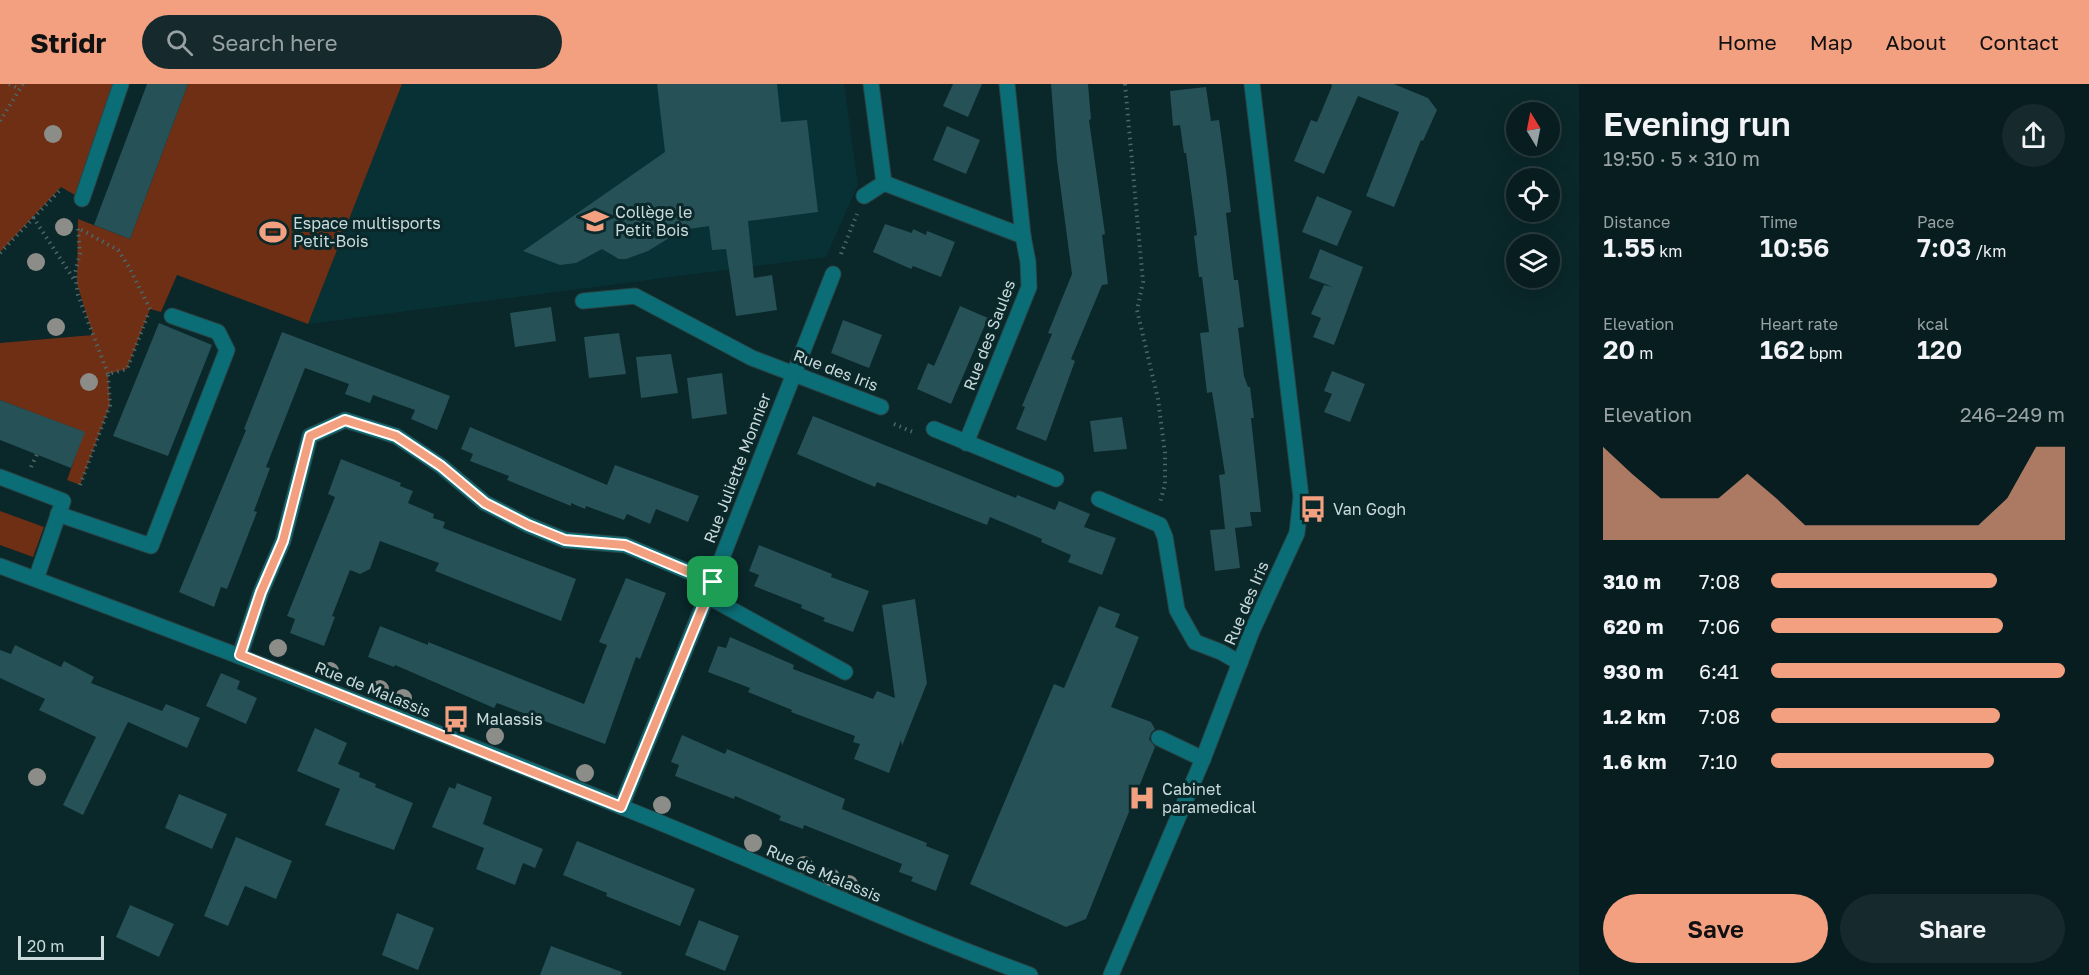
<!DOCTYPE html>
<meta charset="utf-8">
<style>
body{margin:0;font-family:"Golos Text",sans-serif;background:#162a2d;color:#f1f3f6;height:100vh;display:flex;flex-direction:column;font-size:22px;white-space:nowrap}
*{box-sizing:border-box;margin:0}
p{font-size:20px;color:#98a2a5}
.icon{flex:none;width:33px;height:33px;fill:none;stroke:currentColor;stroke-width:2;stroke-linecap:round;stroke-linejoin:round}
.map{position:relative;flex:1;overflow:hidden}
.details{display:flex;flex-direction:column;background:#081d20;width:510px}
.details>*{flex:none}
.needle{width:39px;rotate:350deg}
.controls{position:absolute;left:1506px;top:18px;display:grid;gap:12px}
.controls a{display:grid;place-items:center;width:54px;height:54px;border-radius:50%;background:#081d20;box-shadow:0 6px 24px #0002,0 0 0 2px #293b3e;font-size:30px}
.scale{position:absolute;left:18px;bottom:15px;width:86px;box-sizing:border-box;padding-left:6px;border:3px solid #cadadb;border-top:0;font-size:16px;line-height:21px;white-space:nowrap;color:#cadadb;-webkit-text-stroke:4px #0a272a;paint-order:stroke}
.pin{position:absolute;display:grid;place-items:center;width:51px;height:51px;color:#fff;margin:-26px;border-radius:12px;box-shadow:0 3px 9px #0006}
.round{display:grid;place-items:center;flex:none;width:63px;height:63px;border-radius:32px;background:#162a2d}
.summary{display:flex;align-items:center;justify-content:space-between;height:102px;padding:0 24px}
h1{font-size:33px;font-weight:600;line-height:45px}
.figures{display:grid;grid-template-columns:repeat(3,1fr);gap:9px;height:102px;padding:6px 24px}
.figures div{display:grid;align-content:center}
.figures b{font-size:26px;font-weight:600}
.figures small{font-size:16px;font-weight:400}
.figures p{font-size:16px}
.chart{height:168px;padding:12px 24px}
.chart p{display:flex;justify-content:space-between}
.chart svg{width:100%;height:108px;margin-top:6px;fill:#f2a080;opacity:.7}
.cta{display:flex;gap:12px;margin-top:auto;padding:12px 24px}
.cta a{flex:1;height:69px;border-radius:36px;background:#f2a080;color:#111;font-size:24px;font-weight:600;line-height:69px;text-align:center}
.cta a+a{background:#162a2d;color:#f1f3f6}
ul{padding:0 24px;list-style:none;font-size:20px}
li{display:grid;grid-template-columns:96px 72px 1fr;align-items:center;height:45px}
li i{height:15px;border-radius:8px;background:#f2a080}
header{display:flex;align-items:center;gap:36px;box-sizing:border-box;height:84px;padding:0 30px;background:#f2a080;color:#111}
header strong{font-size:28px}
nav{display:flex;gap:33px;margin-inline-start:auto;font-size:21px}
.search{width:420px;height:54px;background:#162a2d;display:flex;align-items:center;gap:15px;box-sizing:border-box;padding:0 21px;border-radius:33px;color:#98a2a5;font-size:22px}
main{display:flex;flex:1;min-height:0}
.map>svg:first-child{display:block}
.built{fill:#083136}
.green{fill:#6e2f14}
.building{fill:#265156}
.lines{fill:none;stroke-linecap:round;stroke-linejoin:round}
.minor-casing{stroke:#294446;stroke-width:17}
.path{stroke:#4d6668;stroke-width:4;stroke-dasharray:1.5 4.5;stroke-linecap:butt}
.minor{stroke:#0b6d76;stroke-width:15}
.tree{fill:#8c8c88}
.route-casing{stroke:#fff;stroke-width:12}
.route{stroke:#f2a080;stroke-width:8}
.labels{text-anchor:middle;stroke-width:6;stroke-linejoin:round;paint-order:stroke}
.poi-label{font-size:16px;fill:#cadadb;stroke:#0a272a;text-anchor:start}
.street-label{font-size:16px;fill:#cadadb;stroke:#0a272a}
</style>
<header>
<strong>Stridr</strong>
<div class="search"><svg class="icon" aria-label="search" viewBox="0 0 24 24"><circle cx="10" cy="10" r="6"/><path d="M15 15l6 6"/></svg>Search here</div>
<nav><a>Home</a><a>Map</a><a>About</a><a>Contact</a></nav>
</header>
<main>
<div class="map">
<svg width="1579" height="891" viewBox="0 0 1579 891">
<rect width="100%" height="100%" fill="#0a272a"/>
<path class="built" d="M402,0h442l14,101 -32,72 -518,67z"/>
<g class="green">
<path d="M0,0h121l-39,115 -21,-12 -61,65z"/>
<path d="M188,0h214l-94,240 -131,-49 -16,37 -11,-3 -23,60 -19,5 2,31 -30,80 -13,-5 17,-48 -84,-32v-57l93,-8 -16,-51 1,-65 52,20z"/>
<path d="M0,427l44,16 -11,30 -33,-12z"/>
</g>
<g class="building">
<path d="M147,0h41l-58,155 -36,-14z"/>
<path d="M657,0h120l4,38 26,-2 11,92 -70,9 6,57 18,-3 5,35 -41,6 -10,-67 -14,1 -3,-24 -27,4 -34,21 -22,8h-7l-17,-10 -26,14 -16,2 -37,-14 142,-99z"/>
<path d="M953,0h29l-14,33 -25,-11z"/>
<path d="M1051,0h37l3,35 -2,1 16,114 -3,1 6,49 -6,1 -31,74 4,2 -29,80 -30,-12 9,-22 -3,-1 30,-72 -4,-1 24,-59 -15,-113z"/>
<path d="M1331,0h63l34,14 9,12 -14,31 -2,-1 -27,67 -28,-11 33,-84 -41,-16 -34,78 -30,-13 17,-41 6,2 15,-36z"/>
<path d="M1206,3l5,34 8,-1 7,51 5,41 -5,1 8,67h4l6,47 -6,1 6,48 4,11h2l4,31h-3l10,94h-11l2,14 -17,2 5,40 -25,3 -5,-41 15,-1 -6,-54 6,-1 -13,-82 -5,1 -7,-60 9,-1 -7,-55h-3l-5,-41 3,-1 -11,-82h-2l-4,-28 -7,1 -3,-35z"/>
<path d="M947,42l33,14 -14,34 -33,-14z"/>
<path d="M1317,112l35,15 -15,35 -35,-14z"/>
<path d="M885,140l27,9 1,-4 13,6 1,-4 28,11 -14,35 -28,-11 -2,3 -38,-17z"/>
<path d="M1320,165l43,18 -29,78 -21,-8 8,-19 -10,-4 13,-29 9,2 -24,-9z"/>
<path d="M960,222l28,12 -37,86 -34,-15 11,-26 6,3z"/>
<path d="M551,223l5,34 -41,6 -5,-34z"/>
<path d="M843,236l39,15 -13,33 -38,-15z"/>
<path d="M159,239l53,22 -44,111 -55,-20z"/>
<path d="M282,248l168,64 -13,34 -26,-11 4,-9 -42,-15 -3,8 -25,-9 4,-10 -44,-16 -39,99 4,1 -16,43 3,1 -30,77 -6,-2 -7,20 -35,-15 67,-162 -2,-1z"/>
<path d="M619,249l7,41 -37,4 -5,-41z"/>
<path d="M671,270l7,39 -37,5 -5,-41z"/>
<path d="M1332,287l33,13 -15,38 -26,-10 8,-18 -8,-3z"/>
<path d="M722,289l5,41 -35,5 -5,-41z"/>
<path d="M0,316l85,32 -14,36 -71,-28z"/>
<path d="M813,332l203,82 1,-3 38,15 4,-9 31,13 -6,13 32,11 -14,37 -34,-13 3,-7 -30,-13 1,-3 -52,-22 -3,8 -110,-43 -2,5 -78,-33z"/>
<path d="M1122,333l5,32 -33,3 -4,-31z"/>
<path d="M470,343l137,58 8,-20 84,31 -11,26 -32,-13 -6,15 -23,-10 -3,6 -38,-14 -1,3 -14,-6v3l-64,-26 2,-4 -39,-15 3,-7 -12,-5z"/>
<path d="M341,375l60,24 -1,3 13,5 -5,12 26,11 -1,4 12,4 -2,6 133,51 -15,42 -126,-50 4,-8 -59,-22 -10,28 -10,5 -10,-4 -18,46 3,1 -11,29 -34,-13 5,-14 -8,-3 48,-119 -7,-3z"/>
<path d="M759,461l73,29 -1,3 38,14 -16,41 -30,-11 2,-3 -24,-10 1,-3 -48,-19 5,-11 -10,-4z"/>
<path d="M626,494l40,15 -26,66 -4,-2 -31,87 -108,-41 -3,5 -99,-43 -1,2 -26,-10 12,-31 48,19v-3l156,62 23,-59 -8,-3z"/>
<path d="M915,515l12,84 -25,63 -1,-6 -12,33 -35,-14 6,-15 -7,-2 2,-6 -64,-24 1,-2 -44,-18 2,-4 -42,-16 10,-26 8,2 4,-11 64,28 -1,4 80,30 4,-8 18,7 -13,-93z"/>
<path d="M1099,522l21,8 -5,13 24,10 -28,70 40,15 4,7 -4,4 -2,6 6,8 -69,172 -20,8 -96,-43 84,-200 10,4z"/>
<path d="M15,561l46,22 3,-6 30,16 -3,6 71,28 4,-7 34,14 -13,30 -59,-26 -45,93 -20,-10 33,-68 -57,-27 6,-11 -45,-21v-28l11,4z"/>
<path d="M221,589l19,8 -3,8 20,9 -11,26 -40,-18z"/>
<path d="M315,644l32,15 -9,21 22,9 -1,4 17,7 -1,3 38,16 -19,47 -69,-25 15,-36 -43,-18z"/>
<path d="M682,651l43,19 2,-5 118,50 -3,10 85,34 -1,3 23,9 -13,36 -25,-10 2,-4 -14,-5 3,-8 -98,-39 -1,4 -24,-9 2,-4 -46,-20 -1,3 -59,-23 4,-11 -8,-3z"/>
<path d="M457,699l35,14 -9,27 60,25 -8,19 -12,-5 -8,22 -39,-16 8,-21 -52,-21 17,-40 6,2z"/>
<path d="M179,710l48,20 -15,35 -47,-21z"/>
<path d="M236,753l56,24 -16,38 -31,-13 -17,40 -24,-10z"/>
<path d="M577,757l118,48 -15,37 -74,-30 1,-3 -44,-18z"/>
<path d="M130,821l44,19 -15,33 -43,-20z"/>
<path d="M397,829l37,15 -16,42 -36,-15z"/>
<path d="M699,836l40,16 -14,35 -40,-16z"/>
<path d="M551,862l71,26 -1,3h-81z"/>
</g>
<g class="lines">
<defs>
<g id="minor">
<path d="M884,99l139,53"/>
<path d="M864,112l20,-13 -13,-99"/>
<path d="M82,115l39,-115"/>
<path d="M583,217l52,-5 117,62 129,49"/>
<path d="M934,345l122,50"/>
<path d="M966,359l63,-156 -1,-25 -5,-26 -16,-152"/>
<path d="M0,393l63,24 -27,78"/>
<path d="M1099,415l61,26 5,12 12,73 18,32 26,10 19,11"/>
<path d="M58,430l93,32 76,-196 -9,-18 -46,-16"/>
<path d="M0,482c212,79 424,160 634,246 132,53 262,114 396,163"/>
<path d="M707,512l138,76"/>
<path d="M240,571l21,-63 22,-51 27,-105 35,-16 51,16 45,30 44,37 43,22 37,15 60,5 88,37"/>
<path d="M1159,654l44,21"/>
<path d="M621,723l86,-211 126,-322"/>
<path d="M1111,891l92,-216 49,-128 45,-98 4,-36 -49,-413"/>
</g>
</defs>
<use href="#minor" class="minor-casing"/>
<g class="path">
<path d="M9,0l11,5"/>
<path d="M1125,0l18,198 -6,28 21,89 7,54v31l-5,19"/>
<path d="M0,37l23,-37"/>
<path d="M33,133l42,64"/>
<path d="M0,169l62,-65"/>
<path d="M841,170l16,-40"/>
<path d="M108,290l-30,-79 -3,-22 5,-20 -2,-25 40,22 11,17 21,42"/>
<path d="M894,340l21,9"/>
<path d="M31,383l6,-13"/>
<path d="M80,401l30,-80 -2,-31 19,-5 22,-57"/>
</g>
<use href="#minor" class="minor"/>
</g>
<g class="tree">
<circle cx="53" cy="50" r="9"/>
<circle cx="64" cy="143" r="9"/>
<circle cx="36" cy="178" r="9"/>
<circle cx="56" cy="243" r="9"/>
<circle cx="89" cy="298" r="9"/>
<circle cx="278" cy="564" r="9"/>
<circle cx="330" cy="587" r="9"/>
<circle cx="380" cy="605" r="9"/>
<circle cx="403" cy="614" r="9"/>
<circle cx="495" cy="652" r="9"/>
<circle cx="585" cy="689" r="9"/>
<circle cx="37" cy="693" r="9"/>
<circle cx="662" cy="721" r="9"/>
<circle cx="753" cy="759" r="9"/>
<circle cx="804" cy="781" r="9"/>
<circle cx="831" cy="793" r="9"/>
<circle cx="849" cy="800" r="9"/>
</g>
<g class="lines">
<defs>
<path id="route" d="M345,336l51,16 45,30 44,37 43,22 37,15 60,5 88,37 -92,225 -381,-152 21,-63 22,-51 27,-105z"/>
</defs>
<use href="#route" class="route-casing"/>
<use href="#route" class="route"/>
</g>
<defs>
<symbol id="school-bare" viewBox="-9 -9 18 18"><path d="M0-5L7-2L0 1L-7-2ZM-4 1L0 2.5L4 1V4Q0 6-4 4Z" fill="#f2a080" stroke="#0a272a" stroke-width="2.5" paint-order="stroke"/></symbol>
<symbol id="stadium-bare" viewBox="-9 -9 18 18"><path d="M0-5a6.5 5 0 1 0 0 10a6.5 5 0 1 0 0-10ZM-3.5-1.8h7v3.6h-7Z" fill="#f2a080" stroke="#0a272a" stroke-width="2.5" paint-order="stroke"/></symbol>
<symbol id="bus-bare" viewBox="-9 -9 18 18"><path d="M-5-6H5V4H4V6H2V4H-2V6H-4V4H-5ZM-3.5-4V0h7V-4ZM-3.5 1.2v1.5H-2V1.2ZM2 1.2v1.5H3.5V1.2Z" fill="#f2a080" stroke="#0a272a" stroke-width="2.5" paint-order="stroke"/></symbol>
<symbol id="hospital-bare" viewBox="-9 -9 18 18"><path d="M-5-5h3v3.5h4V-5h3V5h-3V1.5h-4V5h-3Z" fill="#f2a080" stroke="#0a272a" stroke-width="2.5" paint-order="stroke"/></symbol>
</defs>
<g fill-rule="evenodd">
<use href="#school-bare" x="576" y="118" width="38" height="38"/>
<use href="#stadium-bare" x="254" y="129" width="38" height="38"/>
<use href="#bus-bare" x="1294" y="406" width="38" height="38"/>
<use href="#bus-bare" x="437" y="616" width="38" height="38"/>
<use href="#hospital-bare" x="1123" y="695" width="38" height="38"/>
</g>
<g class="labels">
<g class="poi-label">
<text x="615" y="134">Collège le<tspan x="615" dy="18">Petit Bois</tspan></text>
<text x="293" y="145">Espace multisports<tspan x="293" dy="18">Petit-Bois</tspan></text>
<text x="1333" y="431">Van Gogh</text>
<text x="476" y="641">Malassis</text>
<text x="1162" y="711">Cabinet<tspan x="1162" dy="18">paramedical</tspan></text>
</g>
<g class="street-label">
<text transform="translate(989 251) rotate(-69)" y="6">Rue des Saules</text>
<text transform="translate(836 286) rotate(21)" y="6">Rue des Iris</text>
<text transform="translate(737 384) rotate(-69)" y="6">Rue Juliette Monnier</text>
<text transform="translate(1246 519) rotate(-67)" y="6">Rue des Iris</text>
<text transform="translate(373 605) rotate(22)" y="6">Rue de Malassis</text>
<text transform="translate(824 789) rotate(23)" y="6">Rue de Malassis</text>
</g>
</g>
</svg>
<div class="controls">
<a><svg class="needle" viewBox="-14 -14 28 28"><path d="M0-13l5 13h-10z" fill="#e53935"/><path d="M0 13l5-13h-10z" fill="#98a2a5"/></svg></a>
<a><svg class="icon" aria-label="locate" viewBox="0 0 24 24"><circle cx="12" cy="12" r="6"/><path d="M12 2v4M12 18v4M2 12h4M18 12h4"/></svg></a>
<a><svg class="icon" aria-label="layers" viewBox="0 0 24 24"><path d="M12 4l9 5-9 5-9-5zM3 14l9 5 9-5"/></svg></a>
</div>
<div class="scale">20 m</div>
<div class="pin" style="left:713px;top:498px;background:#1e9e55"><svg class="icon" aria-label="arrive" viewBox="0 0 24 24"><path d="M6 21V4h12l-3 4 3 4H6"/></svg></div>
</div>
<section class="details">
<div class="summary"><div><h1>Evening run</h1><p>19:50 · 5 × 310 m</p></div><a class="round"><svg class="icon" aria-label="share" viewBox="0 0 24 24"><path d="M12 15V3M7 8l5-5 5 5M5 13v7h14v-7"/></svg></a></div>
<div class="figures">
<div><p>Distance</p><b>1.55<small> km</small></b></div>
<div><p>Time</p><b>10:56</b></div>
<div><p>Pace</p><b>7:03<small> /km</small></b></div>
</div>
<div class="figures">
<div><p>Elevation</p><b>20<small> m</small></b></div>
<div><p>Heart rate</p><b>162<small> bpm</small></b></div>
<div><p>kcal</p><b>120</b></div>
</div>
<div class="chart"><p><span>Elevation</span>246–249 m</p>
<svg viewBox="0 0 160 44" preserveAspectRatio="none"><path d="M0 44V6L10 17L20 27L30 27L40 27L50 17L60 27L70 38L80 38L90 38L100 38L110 38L120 38L130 38L140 27L150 6L160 6V44z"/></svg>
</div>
<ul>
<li><b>310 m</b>7:08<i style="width:77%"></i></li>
<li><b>620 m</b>7:06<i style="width:79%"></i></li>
<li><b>930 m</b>6:41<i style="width:100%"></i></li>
<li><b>1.2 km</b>7:08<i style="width:78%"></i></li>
<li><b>1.6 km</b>7:10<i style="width:76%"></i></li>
</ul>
<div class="cta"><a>Save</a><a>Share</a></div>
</section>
</main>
